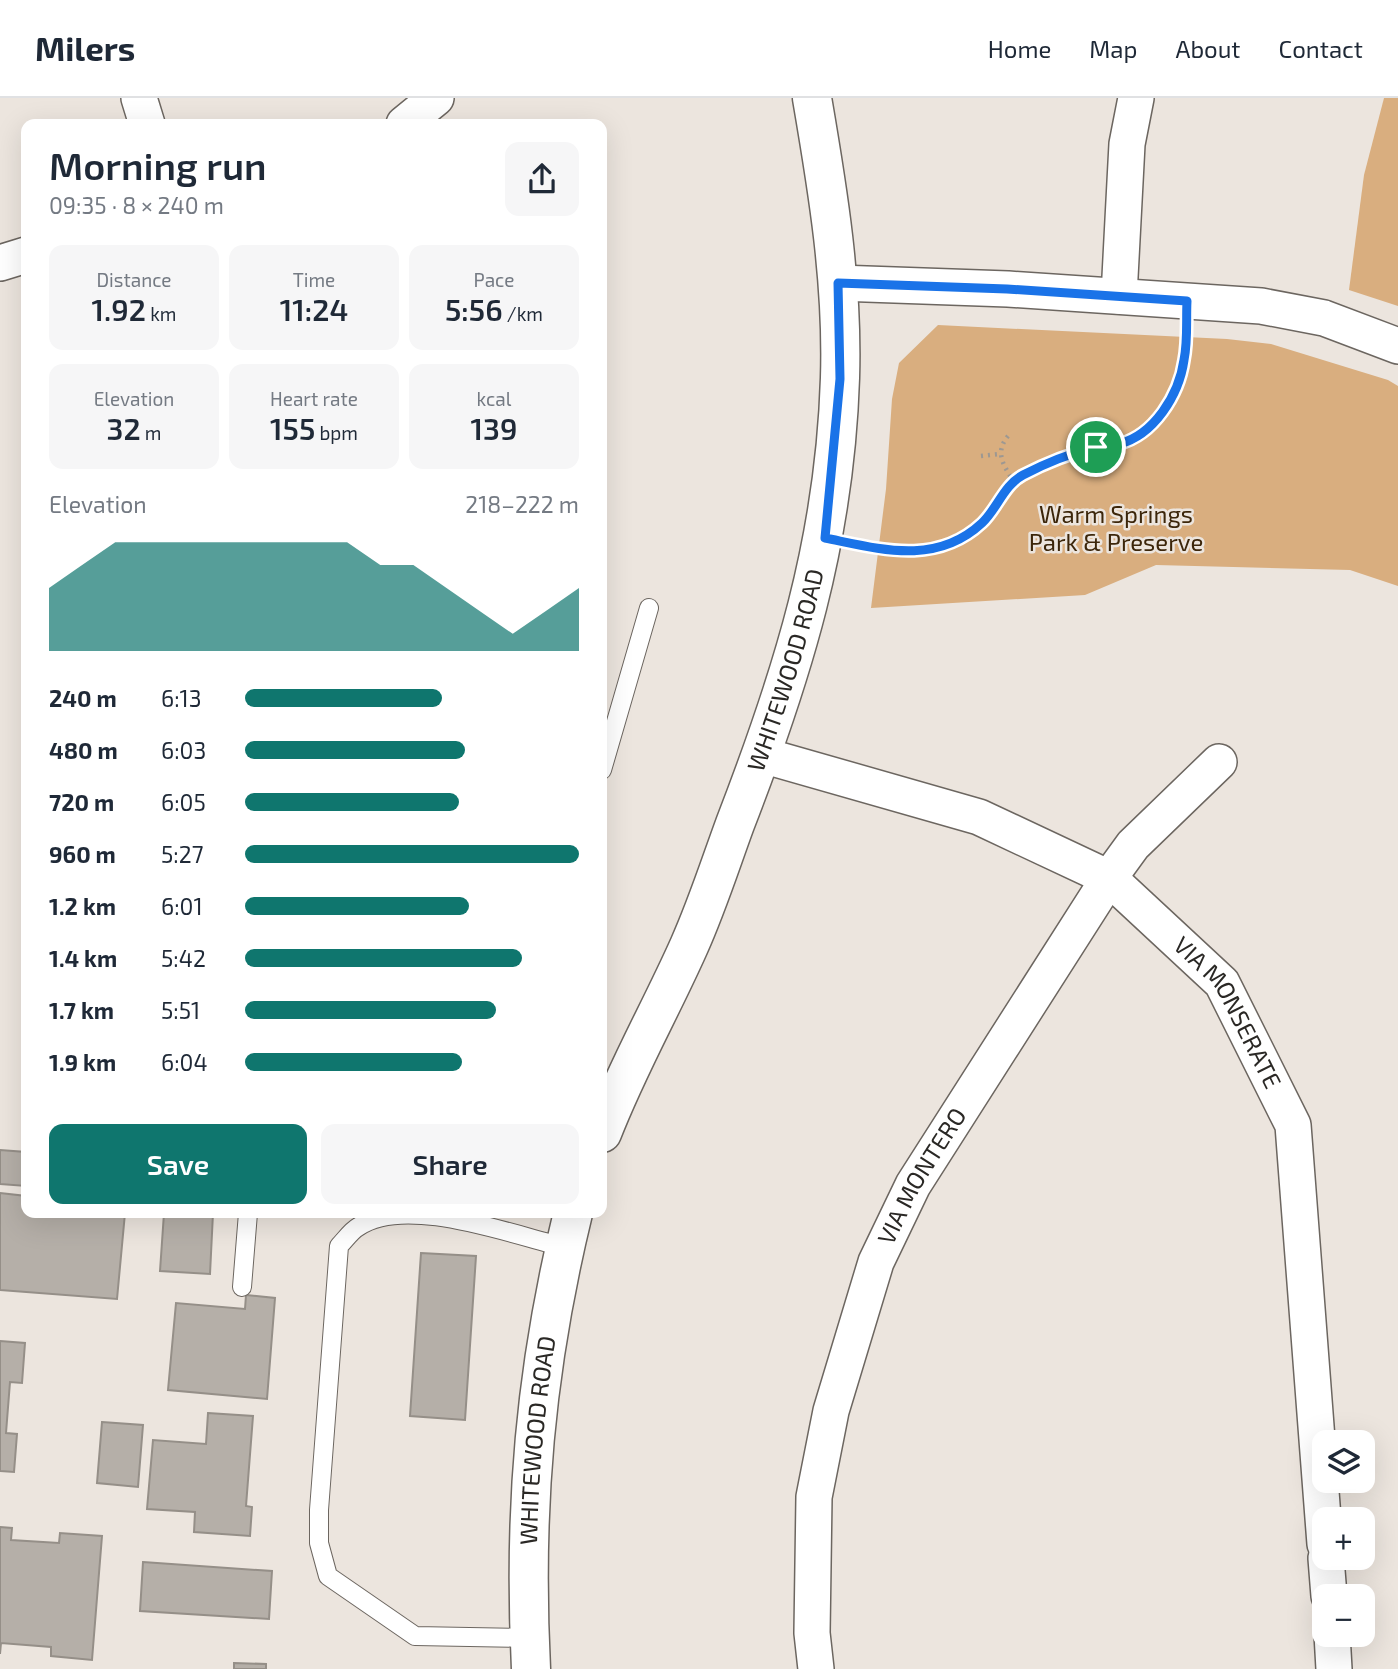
<!DOCTYPE html>
<meta charset="utf-8">
<style>
body{margin:0;font-family:"Exo 2",sans-serif;background:#f6f6f7;color:#1f2937;height:100vh;display:flex;flex-direction:column;font-size:26px;white-space:nowrap}
*{box-sizing:border-box;margin:0}
p{font-size:23px;color:#747a83}
.icon{flex:none;width:38px;height:38px;fill:none;stroke:currentColor;stroke-width:2;stroke-linecap:round;stroke-linejoin:round}
.map{position:relative;flex:1;overflow:hidden}
.drawer{position:absolute;left:21px;top:21px;width:586px;height:1099px;display:flex;flex-direction:column;background:#fff;border-radius:14px;box-shadow:0 7px 28px #0002}
.drawer>*{flex:none}
.controls{position:absolute;left:1312px;top:1332px;display:grid;gap:14px}
.controls a{display:grid;place-items:center;width:63px;height:63px;border-radius:14px;background:#fff;box-shadow:0 7px 28px #0002;font-size:35px}
.pin{position:absolute;display:grid;place-items:center;width:60px;height:60px;color:#fff;margin:-30px;border:4px solid #fff;border-radius:50%;box-shadow:0 2px 7px #0007}
.round{display:grid;place-items:center;flex:none;width:74px;height:74px;border-radius:14px;background:#f6f6f7}
.overview{display:flex;align-items:center;justify-content:space-between;height:119px;padding:0 28px}
h1{font-size:38px;font-weight:600;line-height:52px}
.metrics{display:grid;grid-template-columns:repeat(3,1fr);gap:10px;height:119px;padding:7px 28px}
.metrics div{display:grid;align-content:center;border-radius:14px;background:#f6f6f7;text-align:center}
.metrics b{font-size:30px;font-weight:600}
.metrics small{font-size:19px;font-weight:400}
.metrics p{font-size:19px}
.chart{height:196px;padding:14px 28px}
.chart p{display:flex;justify-content:space-between}
.chart svg{width:100%;height:126px;margin-top:7px;fill:#0f766e;opacity:.7}
.action{display:flex;gap:14px;margin-top:auto;padding:14px 28px}
.action a{flex:1;height:80px;border-radius:14px;background:#0f766e;color:#fff;font-size:28px;font-weight:600;line-height:80px;text-align:center}
.action a+a{background:#f6f6f7;color:#1f2937}
ul{padding:0 28px;list-style:none;font-size:23px}
li{display:grid;grid-template-columns:112px 84px 1fr;align-items:center;height:52px}
li i{height:18px;border-radius:9px;background:#0f766e}
header{display:flex;align-items:center;gap:42px;box-sizing:border-box;height:98px;padding:0 35px;background:#fff;border-bottom:2px solid #e0e1e3}
header strong{font-size:33px}
nav{display:flex;gap:38px;margin-inline-start:auto;font-size:24px}
.map>svg:first-child{display:block}
.green{fill:#d9ae7f}
.building{fill:#b5afa8;stroke:#958f88;stroke-width:2}
.lines{fill:none;stroke-linecap:round;stroke-linejoin:round}
.lane-casing{stroke:#6c6660;stroke-width:20}
.street-casing{stroke:#6c6660;stroke-width:38}
.secondary-casing{stroke:#6c6660;stroke-width:41}
.path{stroke:#9d9892;stroke-width:4.5;stroke-dasharray:2 5;stroke-linecap:butt}
.lane{stroke:#fff;stroke-width:18}
.street{stroke:#fff;stroke-width:35}
.secondary{stroke:#fff;stroke-width:38}
.route-casing{stroke:#fff;stroke-width:14}
.route{stroke:#1a73e8;stroke-width:9}
.labels{text-anchor:middle;stroke-width:5;stroke-linejoin:round;paint-order:stroke}
.park-label{font-size:24px;fill:#3c260a;stroke:#ece5de}
.street-label{font-size:24px;fill:#2a2825;stroke:#ece5de}
</style>
<header>
<strong>Milers</strong>
<nav><a>Home</a><a>Map</a><a>About</a><a>Contact</a></nav>
</header>
<div class="map">
<svg width="1398" height="1571" viewBox="0 0 1398 1571">
<rect width="100%" height="100%" fill="#ece5de"/>
<g class="green">
<path d="M1384,0h14v208l-49,-16 15,-115z"/>
<path d="M938,227l289,14 44,5 117,36 10,6v200l-48,-16 -194,-5 -71,30 -214,13 15,-119 6,-90 7,-36z"/>
</g>
<g class="building">
<path d="M0,1052l26,2v34l-26,-2z"/>
<path d="M0,1095l26,3v17h99l-8,86 -117,-9z"/>
<path d="M164,1115h49l-3,61 -50,-3z"/>
<path d="M421,1155l55,3 -11,164 -55,-4z"/>
<path d="M246,1197l29,3 -8,101 -99,-9 8,-87 69,6z"/>
<path d="M0,1243l25,2 -3,40 -12,-1 -4,51 11,1 -3,38 -14,-1z"/>
<path d="M208,1315l45,3 -7,90 6,1 -2,29 -56,-4 1,-20 -48,-3 6,-69 53,4z"/>
<path d="M102,1324l41,3 -5,62 -41,-4z"/>
<path d="M0,1429l12,1 -1,12 48,3 1,-10 42,3 -10,124 -41,-4v-9l-50,-4 -1,11z"/>
<path d="M143,1464l129,9 -3,48 -129,-8z"/>
<path d="M234,1565l32,1v5h-32z"/>
</g>
<g class="lines">
<defs>
<g id="lane">
<path d="M602,672l47,-162"/>
<path d="M242,1189l6,-74"/>
<path d="M530,1540l-115,-2 -87,-60 -9,-33v-33l20,-264c6,-6 12,-15 19,-19 47,-33 154,8 206,20"/>
</g>
<g id="street">
<path d="M139,0l8,26"/>
<path d="M404,26l32,-26"/>
<path d="M0,165l26,-8"/>
<path d="M838,185l170,6 253,17 63,12 74,28"/>
<path d="M1119,198l8,-152 9,-46"/>
<path id="s1" d="M762,657l217,62 130,61 113,105 71,142 32,419"/>
<path d="M1326,1460l3,38"/>
<path d="M1332,1536l2,35"/>
<path id="s2" d="M816,1571l-4,-36 2,-136 17,-86 45,-149 37,-77 196,-307 24,-33 86,-83"/>
</g>
<g id="secondary">
<path id="s3" d="M602,1035c25,-65 59,-124 87,-187 18,-40 31,-81 46,-122 58,-150 100,-284 105,-446 3,-95 -12,-187 -28,-280"/>
<path id="s4" d="M531,1571c-8,-160 4,-300 42,-456"/>
</g>
</defs>
<use href="#lane" class="lane-casing"/>
<use href="#street" class="street-casing"/>
<use href="#secondary" class="secondary-casing"/>
<g class="path">
<path d="M1008,338c-14,17 -4,30 6,46"/>
<path d="M981,358l19,-2"/>
<path d="M857,446c44,9 97,16 128,-25 11,-14 19,-30 34,-42 29,-23 67,-23 101,-33 47,-13 64,-68 65,-111"/>
</g>
<use href="#lane" class="lane"/>
<use href="#street" class="street"/>
<use href="#secondary" class="secondary"/>
</g>
<g class="lines">
<defs>
<path id="route" d="M838,185l169,6 180,12c-1,19 1,40 -3,59 -5,35 -30,75 -65,84 -8,3 -18,2 -26,4 -25,6 -47,15 -70,27 -19,10 -26,34 -41,48 -46,43 -102,26 -157,15l15,-159z"/>
</defs>
<use href="#route" class="route-casing"/>
<use href="#route" class="route"/>
</g>
<g class="labels">
<g class="park-label">
<text x="1116" y="425">Warm Springs<tspan x="1116" dy="28">Park &amp; Preserve</tspan></text>
</g>
<g class="street-label">
<text dy="8" stroke="none"><textPath href="#s3" startOffset="499">WHITEWOOD ROAD</textPath></text>
<text dy="8" stroke="none"><textPath href="#s1" startOffset="551">VIA MONSERATE</textPath></text>
<text dy="8" stroke="none"><textPath href="#s2" startOffset="513">VIA MONTERO</textPath></text>
<text dy="8" stroke="none"><textPath href="#s4" startOffset="229">WHITEWOOD ROAD</textPath></text>
</g>
</g>
</svg>
<div class="controls">
<a><svg class="icon" aria-label="layers" viewBox="0 0 24 24"><path d="M12 4l9 5-9 5-9-5zM3 14l9 5 9-5"/></svg></a>
<a>+</a>
<a>−</a>
</div>
<div class="pin" style="left:1096px;top:349px;background:#1e9e55"><svg class="icon" aria-label="arrive" viewBox="0 0 24 24"><path d="M6 21V4h12l-3 4 3 4H6"/></svg></div>
<section class="drawer">
<div class="overview"><div><h1>Morning run</h1><p>09:35 · 8 × 240 m</p></div><a class="round"><svg class="icon" aria-label="share" viewBox="0 0 24 24"><path d="M12 15V3M7 8l5-5 5 5M5 13v7h14v-7"/></svg></a></div>
<div class="metrics">
<div><p>Distance</p><b>1.92<small> km</small></b></div>
<div><p>Time</p><b>11:24</b></div>
<div><p>Pace</p><b>5:56<small> /km</small></b></div>
</div>
<div class="metrics">
<div><p>Elevation</p><b>32<small> m</small></b></div>
<div><p>Heart rate</p><b>155<small> bpm</small></b></div>
<div><p>kcal</p><b>139</b></div>
</div>
<div class="chart"><p><span>Elevation</span>218–222 m</p>
<svg viewBox="0 0 160 44" preserveAspectRatio="none"><path d="M0 44V22L10 14L20 6L30 6L40 6L50 6L60 6L70 6L80 6L90 6L100 14L110 14L120 22L130 30L140 38L150 30L160 22V44z"/></svg>
</div>
<ul>
<li><b>240 m</b>6:13<i style="width:59%"></i></li>
<li><b>480 m</b>6:03<i style="width:66%"></i></li>
<li><b>720 m</b>6:05<i style="width:64%"></i></li>
<li><b>960 m</b>5:27<i style="width:100%"></i></li>
<li><b>1.2 km</b>6:01<i style="width:67%"></i></li>
<li><b>1.4 km</b>5:42<i style="width:83%"></i></li>
<li><b>1.7 km</b>5:51<i style="width:75%"></i></li>
<li><b>1.9 km</b>6:04<i style="width:65%"></i></li>
</ul>
<div class="action"><a>Save</a><a>Share</a></div>
</section>
</div>
